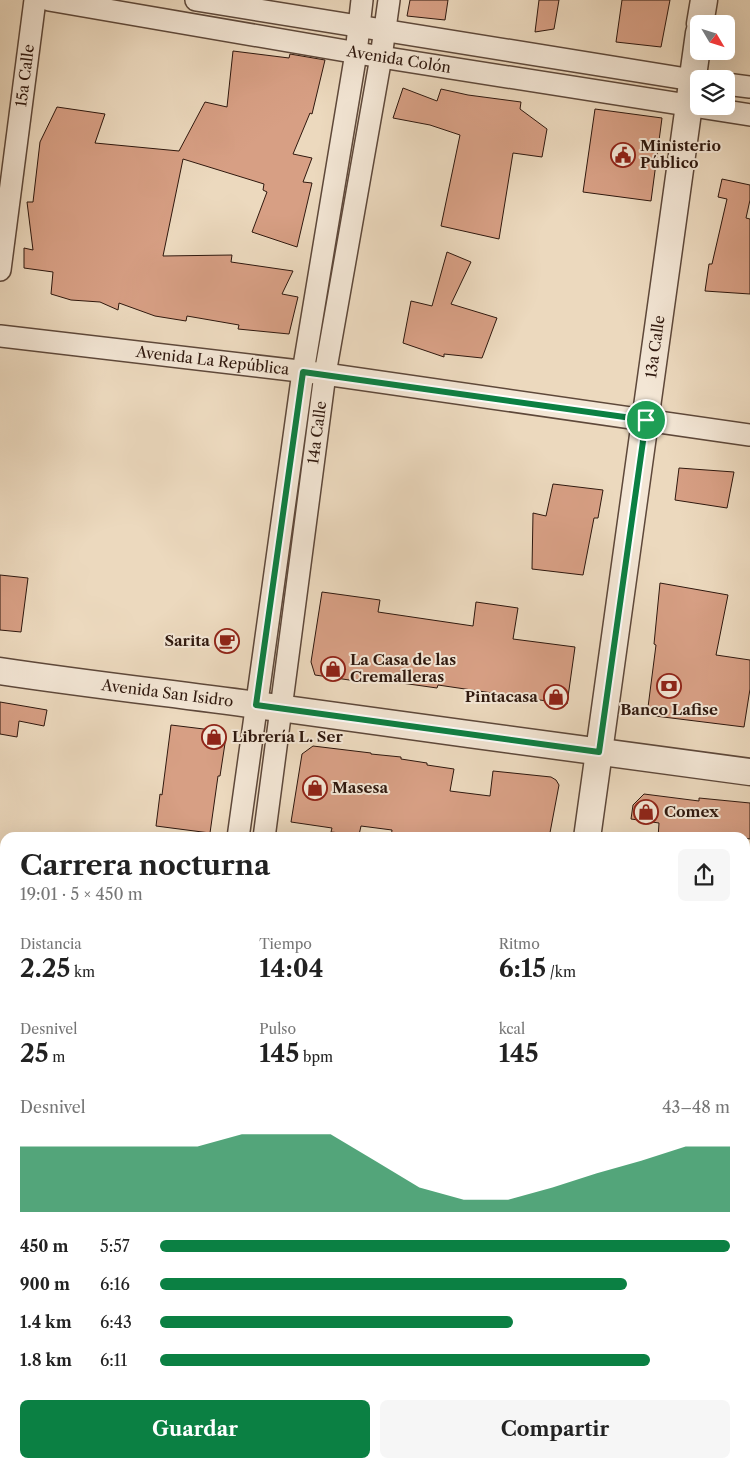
<!DOCTYPE html>
<html lang="es">
<meta charset="utf-8">
<style>
body{margin:0;font-family:"Libre Caslon Text",serif;background:#f6f6f6;color:#222;height:100vh;display:flex;flex-direction:column;font-size:19px;white-space:nowrap}
*{box-sizing:border-box;margin:0}
p{font-size:16px;color:#767676}
.icon{flex:none;width:28px;height:28px;fill:none;stroke:currentColor;stroke-width:2;stroke-linecap:round;stroke-linejoin:round}
.map{position:relative;flex:1;overflow:hidden}
.details{position:absolute;left:0px;top:832px;width:750px;height:636px;display:flex;flex-direction:column;background:#fff;border-radius:15px 15px 0 0;box-shadow:0 5px 20px #0002}
.details>*{flex:none}
.needle{width:32px;rotate:128deg}
.tools{position:absolute;left:690px;top:15px;display:grid;gap:10px}
.tools a{display:grid;place-items:center;width:45px;height:45px;border-radius:8px;background:#fff;box-shadow:0 5px 20px #0002;font-size:25px}
.pin{position:absolute;display:grid;place-items:center;width:42px;height:42px;color:#fff;margin:-21px;border:2px solid #fff;border-radius:50%;box-shadow:0 1px 5px #0007}
.round{display:grid;place-items:center;flex:none;width:52px;height:52px;border-radius:8px;background:#f6f6f6}
.summary{display:flex;align-items:center;justify-content:space-between;height:85px;padding:0 20px}
h1{font-size:28px;font-weight:800;line-height:38px}
.metrics{display:grid;grid-template-columns:repeat(3,1fr);gap:8px;height:85px;padding:5px 20px}
.metrics div{display:grid;align-content:center}
.metrics b{font-size:25px;font-weight:800}
.metrics small{font-size:14px;font-weight:400}
.metrics p{font-size:14px}
.chart{height:140px;padding:10px 20px}
.chart p{display:flex;justify-content:space-between}
.chart svg{width:100%;height:90px;margin-top:5px;fill:#0b8043;opacity:.7}
.primary-button{display:flex;gap:10px;margin-top:auto;padding:10px 20px}
.primary-button a{flex:1;height:58px;border-radius:8px;background:#0b8043;color:#fff;font-size:20px;font-weight:800;line-height:58px;text-align:center}
.primary-button a+a{background:#f6f6f6;color:#222}
ul{padding:0 20px;list-style:none;font-size:16px}
li{display:grid;grid-template-columns:80px 60px 1fr;align-items:center;height:38px}
li i{height:12px;border-radius:6px;background:#0b8043}
.map>svg:first-child{display:block}
.building{fill:#d79f84;stroke:#2f180e}
.lines{fill:none;stroke-linecap:round;stroke-linejoin:round}
.minor-casing{stroke:#5e483a;stroke-width:24}
.tertiary-casing{stroke:#5e483a;stroke-width:29}
.minor{stroke:#f3e6d5;stroke-width:21}
.tertiary{stroke:#f3e6d5;stroke-width:26}
.route-casing{stroke:#fff;stroke-width:10}
.route{stroke:#0b8043;stroke-width:6}
.labels{text-anchor:middle;stroke-width:4;stroke-linejoin:round;paint-order:stroke}
.street-label{font-size:15px;fill:#2f180e;stroke:#f3e6d5}
.poi-label{font-size:15px;font-weight:bold;fill:#2f180e;stroke:#f3e6d5;text-anchor:start}
</style>
<div class="map">
<svg width="750" height="1468" viewBox="0 0 750 1468">
<rect width="100%" height="100%" fill="#ecd9be"/>
<filter id="stains"><feTurbulence type="fractalNoise" baseFrequency=".004" numOctaves="4"/><feColorMatrix values="0 0 0 0 .2 0 0 0 0 .09 0 0 0 0 .02 0 0 0 .5 -.17"/></filter>
<radialGradient id="worn" r=".72"><stop offset=".6" stop-color="#630" stop-opacity="0"/><stop offset="1" stop-color="#630" stop-opacity=".3"/></radialGradient>
<g class="building">
<path d="M410,0h38l-3,20 -38,-4z"/>
<path d="M539,0h20l-5,29 -19,3z"/>
<path d="M622,0h48l-9,47 -45,-5z"/>
<path d="M233,51l56,7 1,-4 35,6 -13,54 -2,-1 -17,41 19,4 -9,24 9,1 -15,64 -45,-15 15,-40 -4,-2 1,-6 -81,-25 -20,97 69,-1 -1,7 62,9 -11,23 16,3 -9,37 -51,-5 1,-4 -52,-9 -1,5 -31,-5 -36,-13 -1,7 -18,-8 -29,-2 -20,-6 2,-22 -29,-4v-20l9,2 -6,-48h6l7,-60 17,-35 48,7 -10,29 84,8 26,-49 22,5z"/>
<path d="M403,88l34,13 4,-12 27,6 53,7 -1,7 27,20 -5,28 -29,-4 -14,86 -58,-13 19,-91 -30,-10 -37,-7z"/>
<path d="M595,109l67,9 -11,83 -68,-9z"/>
<path d="M722,179l28,6v15l-4,18 4,1v75l-45,-3 4,-27h3l15,-65 -9,-2z"/>
<path d="M447,252l24,10 -20,42 46,14 -15,40 -38,-4v3l-41,-14 8,-42 21,5z"/>
<path d="M679,468l55,4 -7,36 -52,-8z"/>
<path d="M553,484l50,6 -5,28h-4l-11,57 -51,-6 1,-56 13,3z"/>
<path d="M0,575l28,3 -7,54 -21,-2z"/>
<path d="M660,583l68,12 -12,60 34,5v29l-6,38 -97,-12 9,-70 -2,-1z"/>
<path d="M322,592l58,8 -2,12 95,14 3,-24 42,6 -5,31 62,8 -8,57 -129,-19 -1,3 -71,-10 -3,4 -48,-7 -4,-13z"/>
<path d="M0,702l47,8 -3,16 -25,-5 -2,16 -17,-3z"/>
<path d="M171,725l49,6 6,6 -6,39h-2l-8,57 -54,-7 4,-32 2,1z"/>
<path d="M313,746l58,7v1l30,3v2l26,4v2l27,4 -4,22 40,5 3,-25 58,6 5,3 3,5 -10,53h-51l-20,-2v2h-87l1,-8 -31,-4 -2,9 -28,-3 1,-4 -41,-6 11,-68z"/>
<path d="M644,794l55,7v-3l51,5v36l-5,-1h-87l1,-15 -28,-4 2,-14z"/>
</g>
<g class="lines">
<defs>
<g id="minor">
<path id="s1" d="M49,0l332,57 369,58"/>
<path d="M196,0l503,81"/>
<path d="M726,84l24,3"/>
<path id="s2" d="M0,270l35,-270"/>
<path id="s3" d="M0,336l325,38 425,61"/>
<path d="M238,838l65,-466 53,-319 6,-53"/>
<path id="s4" d="M264,838l61,-464 56,-317 8,-57"/>
<path d="M0,1324l5,1"/>
<path d="M745,1424h5"/>
<path d="M156,1468v-4"/>
<path d="M180,1468l1,-4"/>
</g>
<g id="tertiary">
<path d="M700,24l4,-24"/>
<path id="s5" d="M0,671c93,14 186,24 279,37 157,21 314,44 471,64"/>
<path id="s6" d="M587,838l112,-805"/>
<path d="M0,1001l5,1"/>
<path d="M745,1099h5"/>
<path d="M506,1468v-4"/>
</g>
</defs>
<use href="#minor" class="minor-casing"/>
<use href="#tertiary" class="tertiary-casing"/>
<use href="#minor" class="minor"/>
<use href="#tertiary" class="tertiary"/>
</g>
<g class="lines">
<defs>
<path id="route" d="M303,372l343,48 -47,332 -343,-47z"/>
</defs>
<use href="#route" class="route-casing"/>
<use href="#route" class="route"/>
</g>
<defs>
<symbol id="civic-ring" viewBox="-11 -11 22 22"><circle r="9.5" fill="#f3e6d5" stroke="#8f2418" stroke-width="1.5"/><path d="M-.6-6.5H3V-4.5H.6V-3L4-1V1h2V6H-6V1h2V-1L-.6-3ZM-1.2 2.5V6h2.4V2.5Z" fill="#8f2418"/></symbol>
<symbol id="cafe-ring" viewBox="-11 -11 22 22"><circle r="9.5" fill="#f3e6d5" stroke="#8f2418" stroke-width="1.5"/><path d="M-5.5-4.5H6V0H3Q3 3.5 0 3.5H-2.5Q-5.5 3.5-5.5 0ZM3-3.2v2h1.7v-2ZM-6 4.5H4V6H-6Z" fill="#8f2418"/></symbol>
<symbol id="shop-ring" viewBox="-11 -11 22 22"><circle r="9.5" fill="#f3e6d5" stroke="#8f2418" stroke-width="1.5"/><path d="M-5-2.5h2.3a2.7 3.5 0 0 1 5.4 0H5L5.5 6h-11ZM-1.5-2.5h3a1.5 2.3 0 0 0-3 0Z" fill="#8f2418"/></symbol>
<symbol id="bank-ring" viewBox="-11 -11 22 22"><circle r="9.5" fill="#f3e6d5" stroke="#8f2418" stroke-width="1.5"/><path d="M-6-4H6V4H-6ZM0-2.3a2.3 2.3 0 1 0 0 4.6a2.3 2.3 0 1 0 0-4.6Z" fill="#8f2418"/></symbol>
</defs>
<g fill-rule="evenodd">
<use href="#civic-ring" x="609" y="141" width="28" height="28"/>
<use href="#cafe-ring" x="213" y="627" width="28" height="28"/>
<use href="#shop-ring" x="319" y="655" width="28" height="28"/>
<use href="#bank-ring" x="655" y="672" width="28" height="28"/>
<use href="#shop-ring" x="542" y="683" width="28" height="28"/>
<use href="#shop-ring" x="200" y="723" width="28" height="28"/>
<use href="#shop-ring" x="301" y="774" width="28" height="28"/>
<use href="#shop-ring" x="632" y="798" width="28" height="28"/>
</g>
<g class="labels">
<g class="street-label">
<text dy="5" stroke="none"><textPath href="#s1" startOffset="355">Avenida Colón</textPath></text>
<text dy="5" stroke="none"><textPath href="#s2" startOffset="196">15a Calle</textPath></text>
<text dy="5" stroke="none"><textPath href="#s6" startOffset="496">13a Calle</textPath></text>
<text dy="5" stroke="none"><textPath href="#s3" startOffset="214">Avenida La República</textPath></text>
<text dy="5" stroke="none"><textPath href="#s4" startOffset="409">14a Calle</textPath></text>
<text dy="5" stroke="none"><textPath href="#s5" startOffset="169">Avenida San Isidro</textPath></text>
</g>
<g class="poi-label">
<text x="640" y="151">Ministerio<tspan x="640" dy="17">Público</tspan></text>
<text x="210" y="646" text-anchor="end">Sarita</text>
<text x="350" y="665">La Casa de las<tspan x="350" dy="17">Cremalleras</tspan></text>
<text x="538" y="702" text-anchor="end">Pintacasa</text>
<text x="669" y="715" text-anchor="middle">Banco Lafise</text>
<text x="232" y="742">Librería L. Ser</text>
<text x="332" y="793">Masesa</text>
<text x="664" y="817">Comex</text>
</g>
</g>
<rect width="100%" height="100%" filter="url(#stains)"/>
<rect width="100%" height="100%" fill="url(#worn)"/>
</svg>
<div class="tools">
<a><svg class="needle" viewBox="-14 -14 28 28"><path d="M0-13l5 13h-10z" fill="#e53935"/><path d="M0 13l5-13h-10z" fill="#767676"/></svg></a>
<a><svg class="icon" aria-label="layers" viewBox="0 0 24 24"><path d="M12 4l9 5-9 5-9-5zM3 14l9 5 9-5"/></svg></a>
</div>
<div class="pin" style="left:646px;top:420px;background:#1e9e55"><svg class="icon" aria-label="arrive" viewBox="0 0 24 24"><path d="M6 21V4h12l-3 4 3 4H6"/></svg></div>
<section class="details">
<div class="summary"><div><h1>Carrera nocturna</h1><p>19:01 · 5 × 450 m</p></div><a class="round"><svg class="icon" aria-label="share" viewBox="0 0 24 24"><path d="M12 15V3M7 8l5-5 5 5M5 13v7h14v-7"/></svg></a></div>
<div class="metrics">
<div><p>Distancia</p><b>2.25<small> km</small></b></div>
<div><p>Tiempo</p><b>14:04</b></div>
<div><p>Ritmo</p><b>6:15<small> /km</small></b></div>
</div>
<div class="metrics">
<div><p>Desnivel</p><b>25<small> m</small></b></div>
<div><p>Pulso</p><b>145<small> bpm</small></b></div>
<div><p>kcal</p><b>145</b></div>
</div>
<div class="chart"><p><span>Desnivel</span>43–48 m</p>
<svg viewBox="0 0 160 44" preserveAspectRatio="none"><path d="M0 44V12L10 12L20 12L30 12L40 12L50 6L60 6L70 6L80 19L90 32L100 38L110 38L120 32L130 25L140 19L150 12L160 12V44z"/></svg>
</div>
<ul>
<li><b>450 m</b>5:57<i style="width:100%"></i></li>
<li><b>900 m</b>6:16<i style="width:82%"></i></li>
<li><b>1.4 km</b>6:43<i style="width:62%"></i></li>
<li><b>1.8 km</b>6:11<i style="width:86%"></i></li>
</ul>
<div class="primary-button"><a>Guardar</a><a>Compartir</a></div>
</section>
</div>
